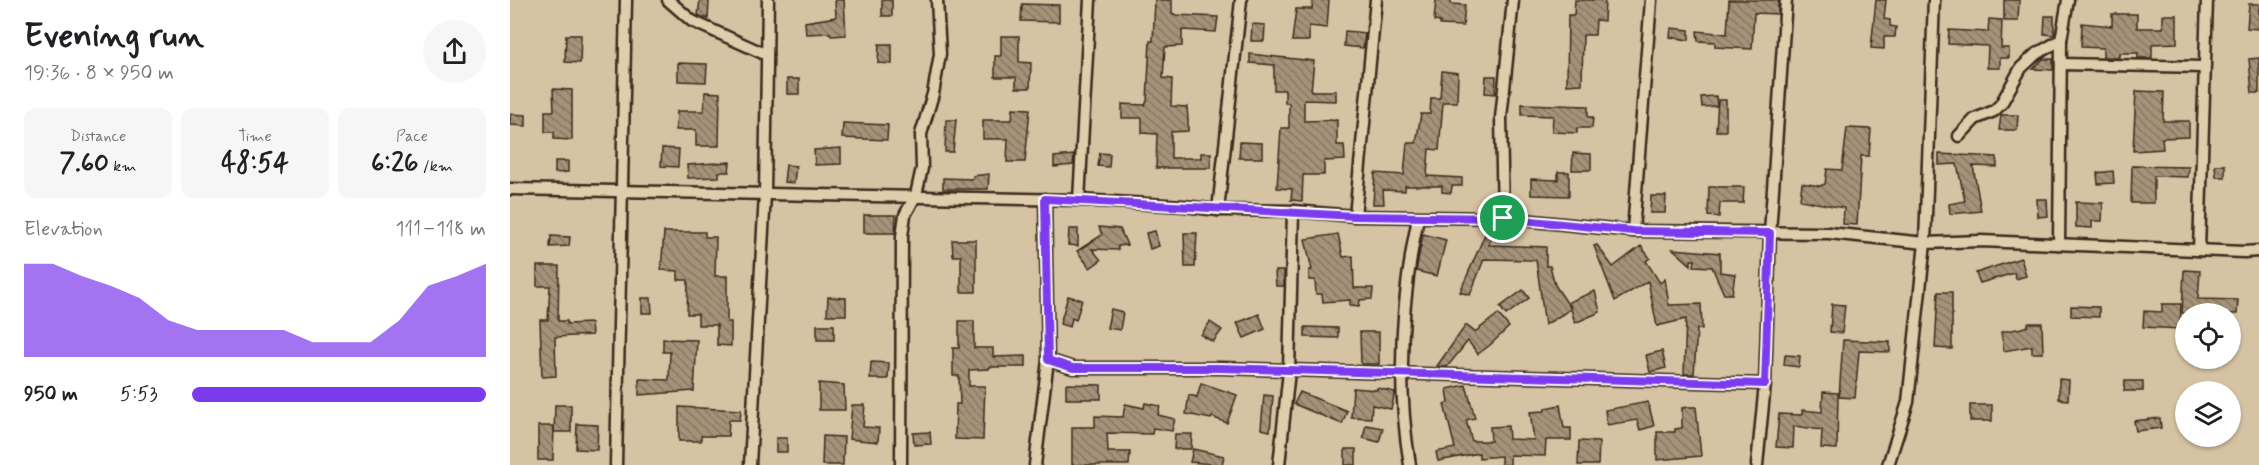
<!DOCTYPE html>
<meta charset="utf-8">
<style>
body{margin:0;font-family:Mynerve,sans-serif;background:#f6f6f6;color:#202124;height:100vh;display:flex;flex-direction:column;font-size:22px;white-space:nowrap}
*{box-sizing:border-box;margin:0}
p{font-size:20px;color:#757577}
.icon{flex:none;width:33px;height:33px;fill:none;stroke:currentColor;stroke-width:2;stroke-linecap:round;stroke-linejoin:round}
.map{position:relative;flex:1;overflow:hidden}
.side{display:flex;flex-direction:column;background:#fff;width:510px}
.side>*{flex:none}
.buttons{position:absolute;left:1665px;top:303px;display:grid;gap:12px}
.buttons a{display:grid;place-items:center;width:66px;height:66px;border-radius:50%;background:#fff;box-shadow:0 2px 4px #0004;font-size:30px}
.pin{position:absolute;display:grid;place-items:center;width:51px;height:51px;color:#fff;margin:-26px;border:3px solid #fff;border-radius:50%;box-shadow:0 2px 6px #0007}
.round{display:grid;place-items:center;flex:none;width:63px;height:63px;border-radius:32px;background:#f6f6f6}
.head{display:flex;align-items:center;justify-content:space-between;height:102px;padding:0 24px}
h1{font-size:33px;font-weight:700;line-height:45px}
.stats{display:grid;grid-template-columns:repeat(3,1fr);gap:9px;height:102px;padding:6px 24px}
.stats div{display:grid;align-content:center;border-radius:12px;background:#f6f6f6;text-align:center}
.stats b{font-size:26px;font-weight:700}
.stats small{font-size:16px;font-weight:400}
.stats p{font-size:16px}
.chart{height:168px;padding:12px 24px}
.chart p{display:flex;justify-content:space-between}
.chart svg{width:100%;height:108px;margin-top:6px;fill:#7c3aed;opacity:.7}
ul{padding:0 24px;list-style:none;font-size:20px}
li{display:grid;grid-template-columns:96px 72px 1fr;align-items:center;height:45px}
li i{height:15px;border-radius:8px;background:#7c3aed}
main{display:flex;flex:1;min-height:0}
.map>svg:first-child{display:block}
.building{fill:url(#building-back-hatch);stroke:#3b2a1e;stroke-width:1.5}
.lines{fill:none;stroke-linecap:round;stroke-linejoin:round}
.minor-casing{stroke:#3b2a1e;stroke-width:15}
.minor{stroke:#dfcdab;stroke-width:10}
.route-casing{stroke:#fff;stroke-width:12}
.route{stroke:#7c3aed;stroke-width:8}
</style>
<main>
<section class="side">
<div class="head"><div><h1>Evening run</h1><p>19:36 · 8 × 950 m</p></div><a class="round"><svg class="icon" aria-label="share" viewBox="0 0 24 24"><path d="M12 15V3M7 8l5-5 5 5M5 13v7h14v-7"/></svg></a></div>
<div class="stats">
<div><p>Distance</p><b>7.60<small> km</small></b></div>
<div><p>Time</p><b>48:54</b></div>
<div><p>Pace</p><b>6:26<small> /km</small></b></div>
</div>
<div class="chart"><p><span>Elevation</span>111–118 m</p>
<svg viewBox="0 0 160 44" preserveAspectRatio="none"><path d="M0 44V6L10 6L20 11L30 15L40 20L50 29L60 33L70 33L80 33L90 33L100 38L110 38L120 38L130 29L140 15L150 11L160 6V44z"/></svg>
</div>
<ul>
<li><b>950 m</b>5:53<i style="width:100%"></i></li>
</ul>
</section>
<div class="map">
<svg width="1749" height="465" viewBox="0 0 1749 465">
<defs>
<pattern id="building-back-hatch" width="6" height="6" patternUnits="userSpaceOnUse" patternTransform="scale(1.5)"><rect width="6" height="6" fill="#a59379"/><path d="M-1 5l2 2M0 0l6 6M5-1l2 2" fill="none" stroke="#887863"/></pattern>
</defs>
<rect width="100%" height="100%" fill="#d5c3a3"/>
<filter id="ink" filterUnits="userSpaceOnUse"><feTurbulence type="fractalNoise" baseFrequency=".0167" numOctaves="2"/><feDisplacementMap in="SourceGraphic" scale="12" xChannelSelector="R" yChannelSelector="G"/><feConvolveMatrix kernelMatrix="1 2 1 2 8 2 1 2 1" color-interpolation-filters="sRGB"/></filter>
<g filter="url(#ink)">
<g class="building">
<path d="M190,0l9,1 -1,18 -10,-4z"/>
<path d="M325,0h9l2,35 -15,1 -1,-3 -24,1 -1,-12 31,-5z"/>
<rect x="372" y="0" width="10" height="16"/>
<path d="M645,0h17v13l4,2 42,2 -2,15 -34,-2v16l-17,1 -2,31 9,1 -1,27 16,1 1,13v11l-17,1v26h30v-5h10v15h-55l1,-34 -15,-1v-15h-20v-14l23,1 2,-4 3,-60h3z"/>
<path d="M803,0h16l-2,28 -18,-2v15h-17l4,-32h16z"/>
<path d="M926,0h15v4l14,1 -2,21 -23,-1v-3l-6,-1z"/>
<path d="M1065,0h30l-1,21 -8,-1 -1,15h-12l-1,49 -15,1 1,-70h6z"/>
<path d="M1219,0h49v14l-24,-1 -2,36 -37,-2v-5l-17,-1 -1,-10 30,3z"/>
<path d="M1366,0h10l-2,19 6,1v6l6,1 -1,10h-11v12l-13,-1z"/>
<path d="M1494,0h15l-1,21h-14z"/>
<path d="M512,4l37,1v17l-38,-1z"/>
<path d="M1739,4h10v25l-12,-1z"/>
<path d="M1602,14h25v14h26v-13h14v28l-25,1v14h-14v-5h-19v4h-16v-9l-22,-1 1,-24 30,3z"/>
<path d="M1535,16h9v19l-10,-1z"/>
<path d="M1479,19l13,1 -1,28h8v10h-9v10h-13l1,-22 -40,-2 1,-14 39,2z"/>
<path d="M742,24l13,1 -1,16h-13z"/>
<path d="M1161,28l18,2v10l-19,-3z"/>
<path d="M835,31l20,2 -2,15 -19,-2z"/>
<path d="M56,35h15l-1,28 -15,-1z"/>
<path d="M491,36h18v26l12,1 -1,25h-14v-11h-21v-21h6z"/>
<path d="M369,44h13v20l-14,-1z"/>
<path d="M740,54l64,7 -3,30h25v10l-32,-1v21l33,-1v25h7l1,15 -21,1v14h-21l-1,26 -11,-1 1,-11 -15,-1 4,-60h8v-25h-4v-13h-11v-25l-24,-2z"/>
<path d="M1749,58v35h-7l-3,-34z"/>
<path d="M1533,59h10v11l-20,-1z"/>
<path d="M168,63l29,1 -1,18 -28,-1z"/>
<path d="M932,71l16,2 -1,29h-14l-4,48 -10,-1 -2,27 35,2v8h-10l-1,7 -9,-1v-6h-37v5l-22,-1 1,14h-11l2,-31 29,2 3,-32h9l5,-29h9l1,-16h9z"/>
<path d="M976,76h10l-1,18 -10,-1z"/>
<rect x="277" y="79" width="12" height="15"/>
<path d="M43,89l19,1v50l-18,-1v-7h-9v-21h9z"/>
<path d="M1626,91l28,1 -1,29h26v16l-27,1 1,11 -30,2z"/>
<path d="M195,92l15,1 -1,53h-23v-16h-20l1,-19h27z"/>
<path d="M1206,96l1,10 -15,1 -1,-10z"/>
<path d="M1208,100h8v31h-10z"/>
<path d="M1012,104l66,2v11h5l-1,11h-15v5l-25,-1 1,-16 -31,-1z"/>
<path d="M503,108l17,1 -5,53h-18l1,-23h-25v-19h29z"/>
<path d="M0,114l16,1v11l-16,-1z"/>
<path d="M1491,115h17l-1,15h-18z"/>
<path d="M436,120h10l-3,32h-8z"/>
<path d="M333,123l45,2 -1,15 -45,-2z"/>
<path d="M1337,128l24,1 -2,27h-8l-4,69 -14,-1 1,-16 -44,-8 2,-17 18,3 5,-2 2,-15 15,1z"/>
<path d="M730,142l22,1v15h-23z"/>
<path d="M152,148l17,1 -1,18 -17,-1z"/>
<path d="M331,148v16l-26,1 -1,-15z"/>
<path d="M590,153l10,1 -1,13 -11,-1z"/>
<path d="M1063,153l18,1v16h-19z"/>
<path d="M1429,154l58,3v10l-24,-1 8,45 -31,3 -1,-10 16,-3 -8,-37 -18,1z"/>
<path d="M564,155l-1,10 -19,2v-10z"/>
<path d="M45,161h13v11l-13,1z"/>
<path d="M220,162l-1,10h-10v5l-31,1 -1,-13z"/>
<path d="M276,165l10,1 -2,17 -10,-1z"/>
<path d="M1705,165h10v12h-9z"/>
<path d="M1622,166l57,1 -1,10 -34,-1v27h-23z"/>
<path d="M1603,171l1,12 -16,1 -1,-11z"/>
<path d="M1048,172h11v24l-38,-1v-16l27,1z"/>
<path d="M479,174l-1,15h-45v-11l30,1v-3z"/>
<path d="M1199,187h35l-1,16h-23l-1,14 -11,-1z"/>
<path d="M1141,196h15l-1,17h-15z"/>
<path d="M1527,199h10l1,17 -10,1z"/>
<path d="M1566,202l27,1 -1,18h-10v7l-16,-1z"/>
<path d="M354,215h32l-1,18h-31z"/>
<path d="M589,227l21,2 7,16 -9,1v4l-26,-1 9,11 -11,8 -13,-17 25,-16z"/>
<path d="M559,229h9v17l-10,-1z"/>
<path d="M645,231l4,15 -9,3 -4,-16z"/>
<path d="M154,232h41v5h11l-1,39h12v46h4v24l-14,-1v-20h-19v-11h-11l1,-34h-10v-9l-17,-1z"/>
<path d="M976,232l6,3 -3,10 57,2v19h4l5,19 16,24 -26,16 -9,-65 -52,-1 -14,36 -10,-3z"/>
<path d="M674,233h13l-2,34h-10z"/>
<path d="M828,234l5,23 10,-1 1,32h19l-1,11 -12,1 -1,6 -9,-1v-5l-27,2 -1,-8h-6l-1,-14h-6v-10h3l-7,-31z"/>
<path d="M913,234l23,6 -9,36 -21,-5z"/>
<path d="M41,236l19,1 -1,9 -19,1z"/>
<path d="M442,240h24v52h-15v-36h-8z"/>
<path d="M1087,245l16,22 28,-21 9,12 -4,3 14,22 5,-4 4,26 32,-1 1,25h-5l-3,45h-10l2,-55 -29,7 -9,-45 -33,20 -21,-55z"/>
<path d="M1163,249l47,4v19l15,2 -3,20h-8l-12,-27 -18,-1 1,-6h-4v5z"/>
<path d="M1511,258l5,18 -10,3 -2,-6 -34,10 -4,-10z"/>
<path d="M27,266h22l-1,55h9v3l24,-1 1,12 -37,2 1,39 -14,1 -2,-57h8l2,-34h-13z"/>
<path d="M1674,270l16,1 -2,28 40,1 -1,14 -55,-1z"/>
<path d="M765,271h9v15h-8z"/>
<path d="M1013,290l6,8 -23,17 -6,-8z"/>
<path d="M1085,291l5,21 -25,11 -6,-21z"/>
<path d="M1428,292h14v57l-17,-1z"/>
<path d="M558,296l14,4 -6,20 -4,-2 -2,9 -10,-3z"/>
<path d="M318,297l18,1v17h-19z"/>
<path d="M132,298h9l1,15h-10z"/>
<path d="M1322,304l13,1 -3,28 -12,-1z"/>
<path d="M1652,304h19l-1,25 -37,-2 1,-16 18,1z"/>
<path d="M1561,306l28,1v10l-28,-1z"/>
<path d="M601,309l12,3 -3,18 -13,-2z"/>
<path d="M749,314l6,15 -21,9 -7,-15z"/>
<path d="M988,314l11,13 -19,18 -12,9 -10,-13 -21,26 -10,-1 29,-41 9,7z"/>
<path d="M449,321h15v27h19v9l33,-1v11h-37v2l-20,1v16h16l-2,54 -28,-1 1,-35h4l-1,-28h-6v-28h6z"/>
<path d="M700,322l12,8 -9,12 -12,-7z"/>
<path d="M1518,323h14l1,30h-11v-7l-28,5 -3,-19 21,-4 6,-2z"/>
<rect x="307" y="325" width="17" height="15"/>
<path d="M795,327l33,1v10l-33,-1z"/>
<path d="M850,332h19v32h-18z"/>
<path d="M153,339l34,1 -3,51 -55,4v-16l30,1 1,-28h-7z"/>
<path d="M1333,340l47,2v10l-31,-1 -4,47 -16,-1z"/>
<path d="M1152,351l4,17 -16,4 -4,-17z"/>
<path d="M1275,355l15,1 -1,11 -15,-2z"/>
<path d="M361,362l18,1 -1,16h-18z"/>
<path d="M1549,379l10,1 -1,20 -9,-1z"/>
<path d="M1615,381h18v10h-19z"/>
<path d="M309,383l25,2 1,25h-26z"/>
<path d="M691,383l36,12 -10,28 -15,-6 -1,2 -25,-5 3,-19 8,2z"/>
<path d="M556,384l35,1v14h-35z"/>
<path d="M956,385l9,33 -9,2 6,21h19l-1,-14 18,-1 1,13 25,1 -4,-28 15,-1v-3l15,-3 4,23h7v12h-25l-1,16 -35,-1v10h-9v-9l-22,2v-5l-41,8 -2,-9 19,-4 -11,-44 5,-1 -2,-14z"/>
<path d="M843,388l24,2v-2l18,4 -4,17 -19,-4 -1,13 -20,-1z"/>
<path d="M790,392l47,19 -5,13 -48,-20z"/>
<path d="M1313,392l15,1 -1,56 -16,-1 1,-18 -28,-4 -1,22 -17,-1 3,-33 23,1v-5l20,2z"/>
<path d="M754,395l9,1 -3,35 -9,-2z"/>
<path d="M1138,402l6,24 -14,4 -3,-10 -30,5 -2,-15z"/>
<path d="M635,403l15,3 -2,9 17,4 -3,12 -19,-3 -1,6 -45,-1 1,19h22l-1,13h-57v-38h23v-11l28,1 2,-13 19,4z"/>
<path d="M45,405h16v27h-17z"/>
<path d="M342,405h13l-2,22 16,1 -1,14 -29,-3z"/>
<rect x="1460" y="405" width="22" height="16"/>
<path d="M169,407l62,3 -1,10h-11l-1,16h-27v5h-22z"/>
<path d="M1179,407h7l5,49 -44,4v-28h18v-3l7,-1v-20z"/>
<path d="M1650,418l1,10 -25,3 -2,-10z"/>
<path d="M67,424l21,1 -1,25 -21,-1z"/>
<path d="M856,425l17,3 -4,14 -16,-4z"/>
<path d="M28,426h16l-1,34h-15z"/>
<path d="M420,432l1,12 -17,1 -1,-12z"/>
<path d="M665,434h17l-1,15h-17z"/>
<path d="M313,436l21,1 -1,28h-21z"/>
<rect x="266" y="438" width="11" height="14"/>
<path d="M1069,441l20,1 -1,23h-20z"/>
<path d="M683,449l31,7 -2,9 -32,-3z"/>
<rect x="835" y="449" width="11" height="16"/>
</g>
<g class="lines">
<defs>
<g id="minor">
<path d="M158,0l24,21 75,34"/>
<path d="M1551,64l142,3"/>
<path d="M1449,136l16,-17 19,-8 7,-7 20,-36 15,-14 25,-14 7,-40"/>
<path d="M0,189l569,11 105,6 34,4 75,1 62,5 148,2 130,13 196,2 96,10 56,-2 263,11 15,-1"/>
<path d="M569,200l11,-200"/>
<path d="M708,210l23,-210"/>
<path d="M845,216l21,-216"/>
<path d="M993,218l-2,-100 12,-118"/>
<path d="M1123,231l18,-231"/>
<path d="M1549,244l2,-204"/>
<path d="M1689,250l8,-250"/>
<path d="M538,360l25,8h147l545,16"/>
<path d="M106,465l10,-465"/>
<path d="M240,465l15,-271 3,-194"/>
<path d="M391,465l1,-229 3,-21 11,-20 6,-27 -1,-34 12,-40 7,-40 -3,-54"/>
<path d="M525,465l13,-105 -3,-161"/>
<path d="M769,465l10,-94 4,-160"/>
<path d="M900,465c-14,-83 -9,-165 8,-247"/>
<path d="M1247,465l8,-81 5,-151 16,-233"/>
<path d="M1378,465l20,-63 17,-159 9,-243"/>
</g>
</defs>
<use href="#minor" class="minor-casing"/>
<use href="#minor" class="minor"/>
</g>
</g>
<g class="lines" filter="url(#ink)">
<defs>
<path id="route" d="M535,199l310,17 148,2 130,13 137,2 -5,151 -545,-16h-147l-25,-8z"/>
</defs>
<use href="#route" class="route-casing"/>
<use href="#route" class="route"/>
</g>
</svg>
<div class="buttons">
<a><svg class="icon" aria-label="locate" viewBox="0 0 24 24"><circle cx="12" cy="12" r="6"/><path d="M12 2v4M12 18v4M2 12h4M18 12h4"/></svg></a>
<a><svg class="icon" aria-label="layers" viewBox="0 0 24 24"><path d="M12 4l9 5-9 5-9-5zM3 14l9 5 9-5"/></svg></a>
</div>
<div class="pin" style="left:993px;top:218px;background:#1e9e55"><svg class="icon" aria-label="arrive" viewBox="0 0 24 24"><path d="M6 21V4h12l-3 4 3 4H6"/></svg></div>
</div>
</main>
